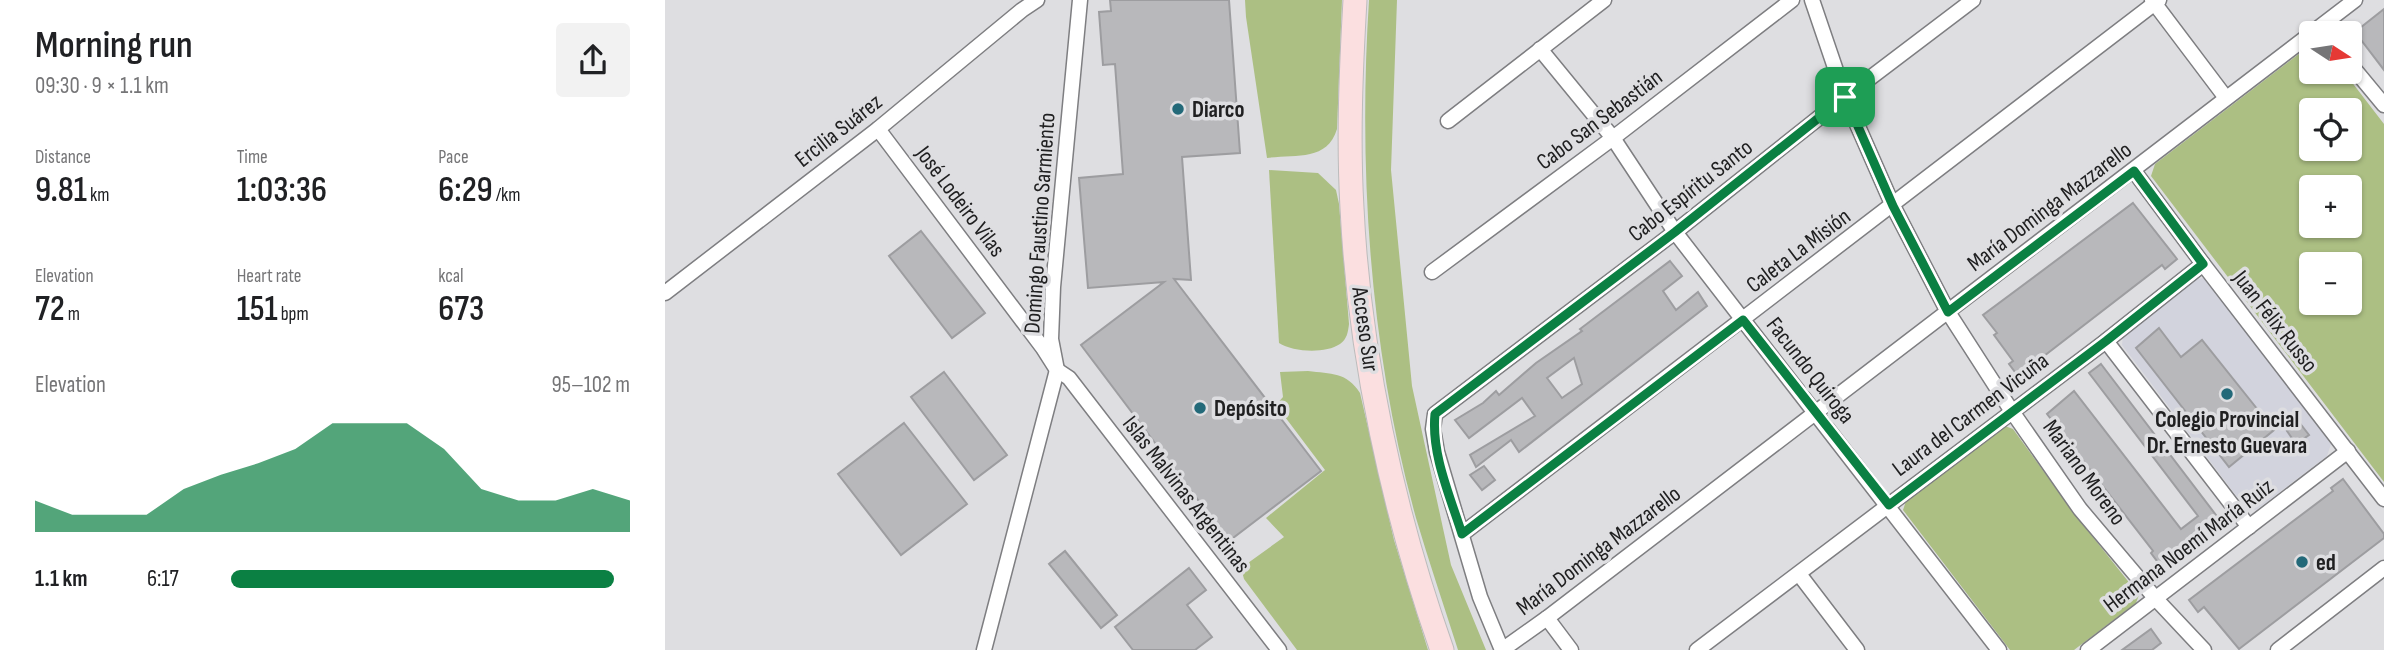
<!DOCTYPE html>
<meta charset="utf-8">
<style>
body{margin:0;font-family:"Sofia Sans Condensed",sans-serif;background:#f2f2f2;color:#202124;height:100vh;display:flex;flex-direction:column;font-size:26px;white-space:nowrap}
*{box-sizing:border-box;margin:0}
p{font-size:23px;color:#757577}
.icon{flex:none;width:38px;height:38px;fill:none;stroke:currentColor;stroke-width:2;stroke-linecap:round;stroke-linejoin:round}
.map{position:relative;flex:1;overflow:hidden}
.sheet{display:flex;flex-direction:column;background:#fff;width:665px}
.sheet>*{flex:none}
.needle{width:46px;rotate:102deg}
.tools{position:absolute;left:1634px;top:21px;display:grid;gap:14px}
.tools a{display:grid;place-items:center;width:63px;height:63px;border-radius:7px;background:#fff;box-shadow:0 2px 5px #0004;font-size:35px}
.pin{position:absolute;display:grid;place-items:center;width:60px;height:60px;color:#fff;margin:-30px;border-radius:14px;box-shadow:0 4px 10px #0006}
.round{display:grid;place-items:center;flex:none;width:74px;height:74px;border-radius:7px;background:#f2f2f2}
.headline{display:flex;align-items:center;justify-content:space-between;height:119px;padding:0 35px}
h1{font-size:38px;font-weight:600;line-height:52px}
.figures{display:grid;grid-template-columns:repeat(3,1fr);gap:10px;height:119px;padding:7px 35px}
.figures div{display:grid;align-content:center}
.figures b{font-size:35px;font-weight:600}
.figures small{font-size:19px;font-weight:400}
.figures p{font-size:19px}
.chart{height:196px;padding:14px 35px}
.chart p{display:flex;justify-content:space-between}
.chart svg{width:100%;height:126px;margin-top:7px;fill:#0b8043;opacity:.7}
ul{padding:0 35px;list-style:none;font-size:23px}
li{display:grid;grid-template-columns:112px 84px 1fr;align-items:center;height:52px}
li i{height:18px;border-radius:9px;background:#0b8043}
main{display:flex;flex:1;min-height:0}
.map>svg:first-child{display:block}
.built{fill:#d2d3dd}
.green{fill:#acbf83;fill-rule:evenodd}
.building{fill:#b8b8bb;stroke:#9d9da0;stroke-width:2;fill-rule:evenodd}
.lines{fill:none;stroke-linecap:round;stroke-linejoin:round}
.minor-casing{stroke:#7e7e81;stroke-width:17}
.primary-casing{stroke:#bcbcbc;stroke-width:25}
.minor{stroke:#fff;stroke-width:14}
.primary{stroke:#fbdfe0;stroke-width:23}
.route-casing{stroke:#fff;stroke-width:14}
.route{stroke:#0b8043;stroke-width:9}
.poi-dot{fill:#236979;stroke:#dedee1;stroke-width:2.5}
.labels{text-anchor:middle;stroke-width:7;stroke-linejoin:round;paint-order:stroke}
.poi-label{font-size:23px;font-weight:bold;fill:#202021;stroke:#dedee1;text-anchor:start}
.street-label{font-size:23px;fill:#202021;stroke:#dedee1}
</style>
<main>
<section class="sheet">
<div class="headline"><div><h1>Morning run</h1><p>09:30 · 9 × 1.1 km</p></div><a class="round"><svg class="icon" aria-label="share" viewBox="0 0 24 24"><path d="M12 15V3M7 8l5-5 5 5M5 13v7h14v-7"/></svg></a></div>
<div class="figures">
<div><p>Distance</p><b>9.81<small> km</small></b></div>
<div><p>Time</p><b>1:03:36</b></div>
<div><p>Pace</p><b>6:29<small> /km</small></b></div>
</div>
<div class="figures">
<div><p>Elevation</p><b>72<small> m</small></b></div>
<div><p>Heart rate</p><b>151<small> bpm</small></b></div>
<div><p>kcal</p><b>673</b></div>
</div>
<div class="chart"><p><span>Elevation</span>95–102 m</p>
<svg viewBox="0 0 160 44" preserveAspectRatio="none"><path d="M0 44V33L10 38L20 38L30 38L40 29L50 24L60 20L70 15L80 6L90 6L100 6L110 15L120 29L130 33L140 33L150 29L160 33V44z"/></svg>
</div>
<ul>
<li><b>1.1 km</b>6:17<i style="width:96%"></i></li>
</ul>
</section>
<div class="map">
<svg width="1719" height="650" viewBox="0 0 1719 650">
<rect width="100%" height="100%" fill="#dedee1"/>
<path class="built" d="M1538,278l7,4 121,162 -4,12 -71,54 -9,-1 -3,-3 -122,-161 1,-9 3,-3 68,-53z"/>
<g class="green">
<path d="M580,0h97l-5,129c-10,33 -42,25 -70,29l-21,-141z"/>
<path d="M704,0h28l-6,170 21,216 39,179 35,85h-28c-14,-44 -29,-88 -42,-132 -46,-166 -58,-346 -47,-518z"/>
<path d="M1647,44v28h32l40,52v358l-233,-306 4,-12zM1647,110h38v39h-38zM1685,187v39h-38v-39zM1685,264v39h-38v-39z"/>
<path d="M604,170l49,3 18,17 3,14 10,120c-1,8 -2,15 -9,20 -15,10 -47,8 -61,-1z"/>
<path d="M643,371c23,3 39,1 52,22l34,147 34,110h-131l-53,-71 -3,-11 43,-31 -18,-19 59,-48 -49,-65 7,-8 -3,-25z"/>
<path d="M1340,426l8,3 60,83 66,83 -3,8 -62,47h-64l-107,-140 3,-9z"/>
</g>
<g class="building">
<path d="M445,0h119l11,153 -58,4 9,123 -17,-1 147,192 -92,70 -148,-196 83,-63 -76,6 -9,-110 44,-4 -8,-110 -12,1 -4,-53 12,-1z"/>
<path d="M1719,9v61l-29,-38z"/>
<path d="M1468,203l44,56 -12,10 -3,-4 -144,111 -9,-12 4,-3 -19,-26 3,-2 -14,-18z"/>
<path d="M256,231l64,82 -33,25 -63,-82z"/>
<path d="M1005,261l12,15 -19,15 13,19 22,-18 9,14 -188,146 -8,-12 -35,27 -6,-12 65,-39 -13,-18 -53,40 -14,-18 28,-17 13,-12 3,4 37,-32 46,-32 -2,-2zM909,358l8,26 -20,14 -15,-20z"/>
<path d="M1494,328l22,29 21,-17 72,90 -45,37 -93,-119z"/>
<path d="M1436,364l118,155 -59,46 -9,-12 2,-2 -106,-137 27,-23 107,138 17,-13 -109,-143z"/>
<path d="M279,372l63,83 -33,25 -63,-83z"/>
<path d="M1634,422l10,13 -13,9 -9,-13z"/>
<path d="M239,423l63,81 -66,51 -63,-81z"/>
<path d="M819,466l11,14 -13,10 -12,-15z"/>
<path d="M1678,479l41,55v4l-145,111 -35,-42 -6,5 -9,-12 144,-109 -2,-3z"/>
<path d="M400,551l52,64 -16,13 -52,-64z"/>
<path d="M524,568l17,22 -19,15 25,32 -17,13h-62l-18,-23z"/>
<path d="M1486,629l10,14 -9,7h-30z"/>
</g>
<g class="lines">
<defs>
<g id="minor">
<path d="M1147,0l33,97 48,109 55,106 63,98 69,99 76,90 48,51"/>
<path d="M1487,0l74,98"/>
<path d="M875,49l73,89 62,94 68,88 256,330"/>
<path d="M1685,64l34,41"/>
<path d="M783,121l156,-121"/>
<path d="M213,129l165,219 14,22 12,8 210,272"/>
<path d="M1469,171l69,93 181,235"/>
<path d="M767,272l181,-134 179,-138"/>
<path d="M0,293l213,-164 144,-119 15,-10"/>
<path d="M1441,341l143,186"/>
<path d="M797,534l697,-534"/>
<path d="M1134,574l58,76"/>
<path d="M882,618l24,32"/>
<path d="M319,650l73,-280 -6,-31 2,-52 27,-287"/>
<path d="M837,650l45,-32 808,-618"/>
<path d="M837,650l-22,-53 -43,-145 -4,-23 2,-15 240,-182 170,-135 128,-97"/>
<path d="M1032,650l409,-309 97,-77"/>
<path d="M1423,650l260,-199"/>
<path d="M1613,650l106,-82"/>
</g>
<path id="primary" d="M690,0c-4,69 -7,138 -3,208 7,146 41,304 90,442"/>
</defs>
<use href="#minor" class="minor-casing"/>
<use href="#primary" class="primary-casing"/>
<use href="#minor" class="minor"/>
<use href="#primary" class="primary"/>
</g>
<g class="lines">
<defs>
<path id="route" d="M1180,97l48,109 55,106 186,-141 69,93 -97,77 -217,164 -146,-185 -281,214c-12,-38 -31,-80 -27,-120l240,-182z"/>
</defs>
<use href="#route" class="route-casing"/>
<use href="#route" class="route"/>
</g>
<g class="poi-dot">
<circle cx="513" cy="109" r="7"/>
<circle cx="1562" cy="394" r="7"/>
<circle cx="535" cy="408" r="7"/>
<circle cx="1637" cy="562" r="7"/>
</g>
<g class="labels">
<g class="poi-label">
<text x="527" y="117">Diarco</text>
<text x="549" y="416">Depósito</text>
<text x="1562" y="427" text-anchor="middle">Colegio Provincial<tspan x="1562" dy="26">Dr. Ernesto Guevara</tspan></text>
<text x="1651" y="570">ed</text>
</g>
<g class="street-label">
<text transform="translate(934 119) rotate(-37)" y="8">Cabo San Sebastián</text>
<text transform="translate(173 130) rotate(-38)" y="8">Ercilia Suárez</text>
<text transform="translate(1025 190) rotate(-38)" y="8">Cabo Espíritu Santo</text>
<text transform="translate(296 201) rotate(53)" y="8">José Lodeiro Vilas</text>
<text transform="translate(1384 206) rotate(-37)" y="8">María Dominga Mazzarello</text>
<text transform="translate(374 223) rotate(-86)" y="8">Domingo Faustino Sarmiento</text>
<text transform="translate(1133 250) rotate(-37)" y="8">Caleta La Misión</text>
<text transform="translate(1611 321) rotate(52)" y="8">Juan Félix Russo</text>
<text transform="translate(701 329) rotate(82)" y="8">Acceso Sur</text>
<text transform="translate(1146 370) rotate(52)" y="8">Facundo Quiroga</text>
<text transform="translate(1305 414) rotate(-37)" y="8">Laura del Carmen Vicuña</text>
<text transform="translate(1420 472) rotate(54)" y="8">Mariano Moreno</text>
<text transform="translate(522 494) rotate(52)" y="8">Islas Malvinas Argentinas</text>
<text transform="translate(1523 545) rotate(-37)" y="8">Hermana Noemí María Ruiz</text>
<text transform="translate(933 550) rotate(-37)" y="8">María Dominga Mazzarello</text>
</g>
</g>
</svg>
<div class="tools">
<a><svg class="needle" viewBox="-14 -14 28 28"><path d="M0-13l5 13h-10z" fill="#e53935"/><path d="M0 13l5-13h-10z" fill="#757577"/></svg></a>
<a><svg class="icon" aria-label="locate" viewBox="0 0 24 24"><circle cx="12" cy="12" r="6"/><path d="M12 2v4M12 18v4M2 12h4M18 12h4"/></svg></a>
<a>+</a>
<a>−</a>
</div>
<div class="pin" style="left:1180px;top:97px;background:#1e9e55"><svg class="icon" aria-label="arrive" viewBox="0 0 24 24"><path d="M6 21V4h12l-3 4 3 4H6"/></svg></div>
</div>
</main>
